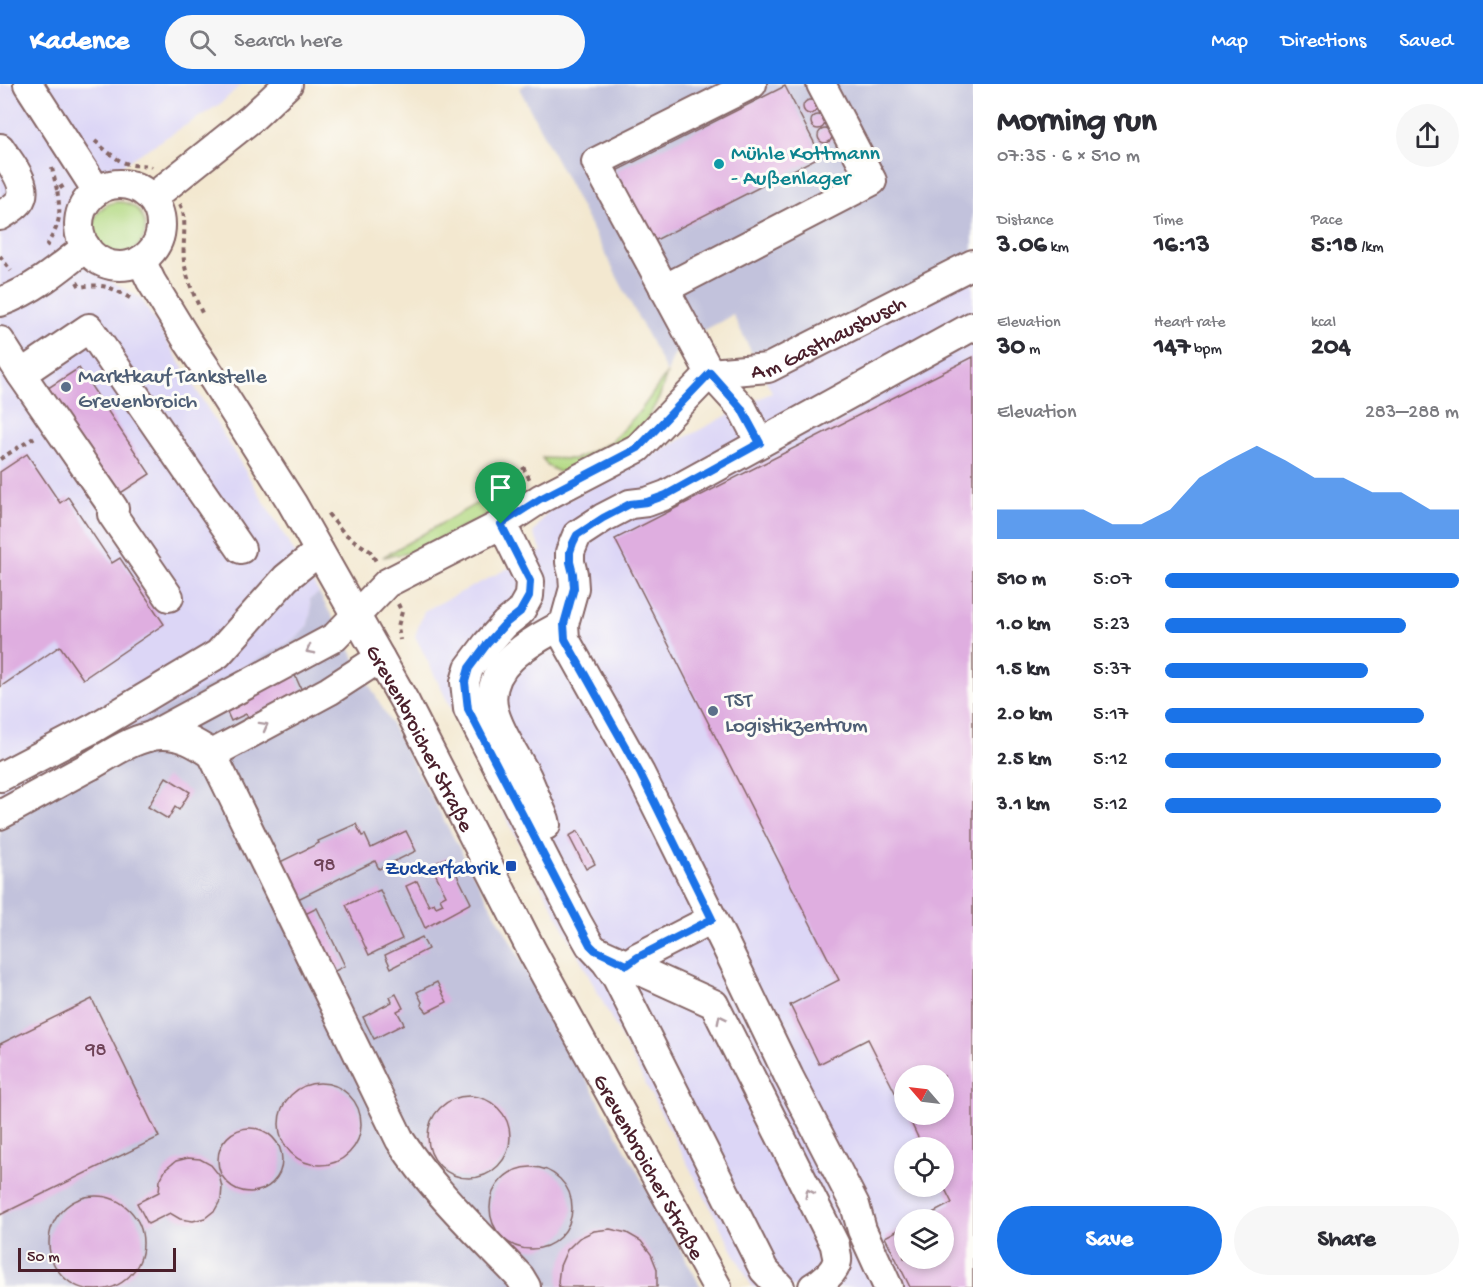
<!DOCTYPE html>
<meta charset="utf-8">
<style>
body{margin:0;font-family:"Gochi Hand",sans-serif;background:#f7f7f7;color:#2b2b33;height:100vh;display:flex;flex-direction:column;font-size:22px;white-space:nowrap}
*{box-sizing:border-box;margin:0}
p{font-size:20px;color:#7c7c81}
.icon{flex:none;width:33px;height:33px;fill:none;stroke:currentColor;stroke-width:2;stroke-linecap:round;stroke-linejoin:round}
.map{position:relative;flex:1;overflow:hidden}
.drawer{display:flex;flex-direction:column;background:#fff;width:510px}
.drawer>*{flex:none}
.needle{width:39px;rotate:298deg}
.controls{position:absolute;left:894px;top:981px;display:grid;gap:12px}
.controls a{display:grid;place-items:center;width:60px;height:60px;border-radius:50%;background:#fff;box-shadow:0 3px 9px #0003;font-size:30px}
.scale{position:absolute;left:18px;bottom:15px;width:158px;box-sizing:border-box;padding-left:6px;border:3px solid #4a1f2b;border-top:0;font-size:16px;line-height:21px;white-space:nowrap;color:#4a1f2b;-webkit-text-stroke:4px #fdfcf7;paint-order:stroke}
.pin{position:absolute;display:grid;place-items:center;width:51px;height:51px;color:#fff;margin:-62px -26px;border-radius:50% 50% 50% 0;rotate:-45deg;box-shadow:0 0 6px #0007}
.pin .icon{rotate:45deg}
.round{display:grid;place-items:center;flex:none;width:63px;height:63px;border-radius:32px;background:#f7f7f7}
.summary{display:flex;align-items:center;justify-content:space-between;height:102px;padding:0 24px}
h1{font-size:33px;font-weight:800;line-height:45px}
.metrics{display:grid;grid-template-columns:repeat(3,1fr);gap:9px;height:102px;padding:6px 24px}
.metrics div{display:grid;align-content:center}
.metrics b{font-size:26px;font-weight:800}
.metrics small{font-size:16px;font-weight:400}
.metrics p{font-size:16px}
.chart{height:168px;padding:12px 24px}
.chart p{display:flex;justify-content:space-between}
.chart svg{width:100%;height:108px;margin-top:6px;fill:#1a73e8;opacity:.7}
.button{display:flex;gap:12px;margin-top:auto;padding:12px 24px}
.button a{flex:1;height:69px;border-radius:36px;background:#1a73e8;color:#fff;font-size:24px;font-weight:800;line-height:69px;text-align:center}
.button a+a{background:#f7f7f7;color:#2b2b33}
ul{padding:0 24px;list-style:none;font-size:20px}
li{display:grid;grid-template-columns:96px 72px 1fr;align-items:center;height:45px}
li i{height:15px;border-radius:8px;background:#1a73e8}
header{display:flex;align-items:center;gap:36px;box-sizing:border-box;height:84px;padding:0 30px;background:#1a73e8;color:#fff}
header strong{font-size:28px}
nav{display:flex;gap:33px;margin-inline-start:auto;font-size:21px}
.search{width:420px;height:54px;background:#f7f7f7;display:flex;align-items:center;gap:15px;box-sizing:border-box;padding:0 21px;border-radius:33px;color:#7c7c81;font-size:22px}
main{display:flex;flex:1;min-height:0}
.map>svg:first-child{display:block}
.built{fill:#dcd6f6;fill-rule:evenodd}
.industrial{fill:#c2c2dc}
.green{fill:#b3d983;stroke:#7e7c57;stroke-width:1.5}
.building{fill:#dfaee0}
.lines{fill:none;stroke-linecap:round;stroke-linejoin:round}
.minor-casing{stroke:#856565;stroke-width:32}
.path{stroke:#856565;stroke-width:4;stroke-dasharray:4.5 4.5;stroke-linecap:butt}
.minor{stroke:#fff;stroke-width:28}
.oneway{stroke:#ae9aa0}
.route-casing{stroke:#fff;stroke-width:12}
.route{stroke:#1a73e8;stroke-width:8}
.culture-dot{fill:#0f9aa8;stroke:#fdfcf7;stroke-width:2}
.service-dot{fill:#5c6f8a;stroke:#fdfcf7;stroke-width:2}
.transit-dot{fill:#1a4fb4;stroke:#fdfcf7;stroke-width:2}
.labels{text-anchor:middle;stroke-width:6;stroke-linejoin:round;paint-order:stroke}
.number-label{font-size:20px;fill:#6f4358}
.culture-label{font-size:22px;fill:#0d838f;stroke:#fdfcf7;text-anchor:start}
.street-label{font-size:22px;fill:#4a1f2b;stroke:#fdfcf7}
.service-label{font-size:22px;fill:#4e5e75;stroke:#fdfcf7;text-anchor:start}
.transit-label{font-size:22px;fill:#164399;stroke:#fdfcf7;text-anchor:end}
</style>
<header>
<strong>Kadence</strong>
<div class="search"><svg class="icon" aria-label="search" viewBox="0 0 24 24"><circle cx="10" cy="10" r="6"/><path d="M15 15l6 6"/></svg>Search here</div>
<nav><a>Map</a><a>Directions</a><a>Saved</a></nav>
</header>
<main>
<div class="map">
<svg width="973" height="1203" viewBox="0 0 973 1203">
<rect width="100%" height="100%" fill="#fdfcf7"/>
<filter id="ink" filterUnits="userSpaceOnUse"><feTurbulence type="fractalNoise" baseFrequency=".0167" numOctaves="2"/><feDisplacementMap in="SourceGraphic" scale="12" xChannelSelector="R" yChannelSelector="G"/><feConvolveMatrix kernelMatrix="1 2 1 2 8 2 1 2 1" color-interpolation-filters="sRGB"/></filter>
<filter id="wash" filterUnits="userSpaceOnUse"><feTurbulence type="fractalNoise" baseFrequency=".008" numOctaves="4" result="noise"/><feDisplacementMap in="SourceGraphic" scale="24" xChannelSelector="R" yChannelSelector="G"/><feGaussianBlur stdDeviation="1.35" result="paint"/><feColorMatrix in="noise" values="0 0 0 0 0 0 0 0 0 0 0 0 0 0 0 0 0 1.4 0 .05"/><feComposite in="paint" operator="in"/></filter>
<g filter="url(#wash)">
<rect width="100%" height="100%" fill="#f3e8d0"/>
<g class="built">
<path d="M0,0h242l-22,20 -87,54 -51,33 -16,22 2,33 17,20 56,32 178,295 -9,6 1,12 -3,14 -12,14 -296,158z"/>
<path d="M973,168v1035h-221l-263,-502 -74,-149 9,-25 118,-60 -9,-18 16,-23 95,-51 128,-67 -15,-29zM904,992h40v38h-40zM904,1064h40v38h-40zM904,1136h40v38h-40z"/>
</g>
<g class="industrial">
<path d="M527,0h446v168l-216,111 -24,-48 -51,27 -9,15 -6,16 -148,-285z"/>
<path d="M319,509l382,694h-701v-490l296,-158 12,-14 3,-14 -1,-12z"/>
</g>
<g class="green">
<circle cx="119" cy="144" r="26"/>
<path d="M667,289l-8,25 -14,25 -16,17 -57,31 -13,1 -11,-6 -6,-8 33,1 35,-16 31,-33z"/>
<path d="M507,391l3,15 -5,14 -33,19 -63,30 -26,4 105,-60z"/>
</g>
<g id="blocks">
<g class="building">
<path d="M785,2l36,70 -169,86 -36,-71z"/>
<circle cx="810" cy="23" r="7"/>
<circle cx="818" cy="38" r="7"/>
<circle cx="825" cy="52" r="7"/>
<path d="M973,273v930h-63l-25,-50 19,-10v31h40v-38h-25l33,-17 -8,-16v-39h-21l-16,-34h37v-38h-40v34l-36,-71 -49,25 -29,-59 49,-25 -224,-441z"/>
<path d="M79,284l71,106 -37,24 -71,-106z"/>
<path d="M27,370l33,49 8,-6 44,66 8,-5 44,66 -81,55 -23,-33 -60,41v-215z"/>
<path d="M294,589l8,18 -54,26 -2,-3 -15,7 -5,-11z"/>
<path d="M166,693l24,15 -11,18 -4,-3 -7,12 -20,-12z"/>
<path d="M356,740l6,12 3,-1 6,13 35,-17 10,20 -37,18 -4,-8 -81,40 -18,-37 43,-21 -1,-2z"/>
<path d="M578,747l17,33 -9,5 -17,-33z"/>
<path d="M448,773l23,46 -46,25 -19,-42 11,-5 12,25 5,-3 2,4 7,-3 -3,-6 6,-3 -13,-26 -2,1 -1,-4z"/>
<path d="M380,806l22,49 -33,16 -23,-50z"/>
<path d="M317,824l28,58 -16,8 -28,-58z"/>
<path d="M422,853l6,12 -37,19 -6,-13z"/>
<path d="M437,898l10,20 -20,10 -6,-7 1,-3 -5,-10z"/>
<path d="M396,910l7,14 -6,3 7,13 -30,15 -11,-22 29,-15 -2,-5z"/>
<path d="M92,915l67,138 -159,78v-171z"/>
<circle cx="320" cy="1040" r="41"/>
<circle cx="469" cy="1053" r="41"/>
<circle cx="250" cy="1076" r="32"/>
<path d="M188,1074l12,1 11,6 8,10 3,12 -1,12 -6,11 -10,8 -12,3 -13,-2 -10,-6 -22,11 -11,-21 22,-11 1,-12 6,-11 10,-8z"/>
<circle cx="531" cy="1124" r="41"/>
<circle cx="96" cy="1159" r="47"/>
<path d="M610,1145l17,4 14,8 10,13 6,15v18h-98l-1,-5 2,-16 7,-16 12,-12 15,-7z"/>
</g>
</g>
</g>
<g filter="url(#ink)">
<use href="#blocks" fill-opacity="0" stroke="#856565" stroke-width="1.5"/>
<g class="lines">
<defs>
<g id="minor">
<path d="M28,0l69,107"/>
<path d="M752,0l-156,78 114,211 32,35 18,35"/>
<path d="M0,64c9,14 31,38 19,54 -5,6 -13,10 -19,14"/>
<circle cx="120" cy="141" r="41"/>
<path d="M152,114l100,-80 36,-34"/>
<path id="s1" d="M141,176l10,21 36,59 27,40 78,123 114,201 126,247 185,336"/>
<path d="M664,205l208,-108 -51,-97"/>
<path d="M0,218c32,-11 60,-34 86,-55"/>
<path d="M0,257l21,33"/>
<path d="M502,440l28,57 -1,15 -9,16 -15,12 -18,20 -18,24 -4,14 3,27 109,213 13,23 16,17 11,16 147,292 16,17"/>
<path d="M169,513l-57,-83 2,-5 -4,-6 -89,-129 68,-46 152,221"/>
<path id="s2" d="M149,653l186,-100 52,-54 115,-59 38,-25 98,-51 72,-75 58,-5 205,-104"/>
<path d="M212,670l117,-63 51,-33"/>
<path d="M0,693l94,-49 124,-74 68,-76 33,-27"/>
<path d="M0,731c30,-16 60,-33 90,-49 21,-12 46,-30 71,-31 20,-1 36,9 51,19l188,386c33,51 78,93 120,137l6,10"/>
<path d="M546,741l-1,-5c-6,-14 -12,-29 -18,-43 -11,-22 -27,-43 -33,-66 -12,-45 38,-70 70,-87"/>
<path d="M599,868l115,52 121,241c0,5 3,11 2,16 -2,11 -15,21 -24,26"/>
<path d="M627,881l11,-8 74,-38"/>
<path d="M888,1203l-26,-57 -7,-25 -66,-128 -63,-131 -86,-173 -75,-134 -1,-15 10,-36 -1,-14 -3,-12v-10l7,-17 26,-17 27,-14 17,-2 19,-7 307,-169"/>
</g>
</defs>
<use href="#minor" class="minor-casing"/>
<g class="path">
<path d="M95,57c11,9 23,22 38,24 7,1 12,-1 19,2"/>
<path d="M52,84l5,22"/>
<path d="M180,120c8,13 2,41 4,57 3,19 11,37 19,54"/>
<path d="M49,162l-2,-2c14,-20 14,-31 10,-54l9,-6"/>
<path d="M0,172l11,15"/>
<path d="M77,198l3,5c22,-4 31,0 50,11l2,-2"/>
<path d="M0,375l35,-22"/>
<path d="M523,383l7,13"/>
<path d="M328,430l16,19 12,9 14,9 7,12"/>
<path d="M398,520l4,8 -4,14 2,14"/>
</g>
<use href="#minor" class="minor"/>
</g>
<defs><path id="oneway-chevron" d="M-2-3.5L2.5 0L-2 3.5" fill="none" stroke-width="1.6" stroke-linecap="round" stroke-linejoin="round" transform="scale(1.5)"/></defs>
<g class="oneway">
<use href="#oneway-chevron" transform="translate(310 566) rotate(152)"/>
<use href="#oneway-chevron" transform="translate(264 642) rotate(-29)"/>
<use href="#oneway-chevron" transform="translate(721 935) rotate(-117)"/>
<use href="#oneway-chevron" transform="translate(809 1109) rotate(-117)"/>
</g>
</g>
<g class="lines" filter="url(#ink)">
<defs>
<path id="route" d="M710,289l31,35 19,35 -94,52 -19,7 -17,2 -27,14 -26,17 -4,8 -3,9v10l3,12 1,14 -10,36 1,15 75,134 72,146 -74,38 -11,8 -32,-15 -5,-5 -122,-236 -3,-27 4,-14 18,-24 18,-20 15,-12 9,-16 1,-15 -29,-57 39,-25 98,-51z"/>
</defs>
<use href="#route" class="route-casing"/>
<use href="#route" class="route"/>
</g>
<circle class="culture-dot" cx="719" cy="80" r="6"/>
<g class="service-dot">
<circle cx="66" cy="303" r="6"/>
<circle cx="713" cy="627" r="6"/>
</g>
<rect class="transit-dot" x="505" y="776" width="12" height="12" rx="3"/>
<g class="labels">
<g class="number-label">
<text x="325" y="786">98</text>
<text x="96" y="971">98</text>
</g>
<g class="culture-label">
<text x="731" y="75">Mühle Kottmann<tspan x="731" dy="25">- Außenlager</tspan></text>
</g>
<g class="street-label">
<text dy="8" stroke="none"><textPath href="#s2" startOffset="801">Am Gasthausbusch</textPath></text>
<text dy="8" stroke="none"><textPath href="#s1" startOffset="554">Grevenbroicher Straße</textPath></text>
<text dy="8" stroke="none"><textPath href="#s1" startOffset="1040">Grevenbroicher Straße</textPath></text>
</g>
<g class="service-label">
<text x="78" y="298">Marktkauf Tankstelle<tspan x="78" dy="25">Grevenbroich</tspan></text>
<text x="725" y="622">TST<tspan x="725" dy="25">Logistikzentrum</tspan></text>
</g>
<g class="transit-label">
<text x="499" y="790">Zuckerfabrik</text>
</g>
</g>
</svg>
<div class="controls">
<a><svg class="needle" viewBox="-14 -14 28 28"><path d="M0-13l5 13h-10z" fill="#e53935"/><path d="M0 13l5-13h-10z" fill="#7c7c81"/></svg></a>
<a><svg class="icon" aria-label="locate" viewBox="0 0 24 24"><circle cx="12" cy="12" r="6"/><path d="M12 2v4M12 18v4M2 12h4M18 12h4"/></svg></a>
<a><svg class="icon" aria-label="layers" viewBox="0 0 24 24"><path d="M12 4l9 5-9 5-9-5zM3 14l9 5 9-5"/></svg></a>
</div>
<div class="scale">50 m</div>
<div class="pin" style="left:501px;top:440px;background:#1e9e55"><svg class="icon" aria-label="arrive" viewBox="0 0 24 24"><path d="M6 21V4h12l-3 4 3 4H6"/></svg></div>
</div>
<section class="drawer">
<div class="summary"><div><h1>Morning run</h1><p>07:35 · 6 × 510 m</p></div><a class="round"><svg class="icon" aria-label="share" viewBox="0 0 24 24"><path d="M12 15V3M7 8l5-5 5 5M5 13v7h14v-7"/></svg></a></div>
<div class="metrics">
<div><p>Distance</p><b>3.06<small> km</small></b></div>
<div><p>Time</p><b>16:13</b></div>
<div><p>Pace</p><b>5:18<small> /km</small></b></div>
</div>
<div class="metrics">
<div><p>Elevation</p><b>30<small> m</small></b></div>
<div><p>Heart rate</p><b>147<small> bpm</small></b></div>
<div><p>kcal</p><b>204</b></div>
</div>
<div class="chart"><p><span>Elevation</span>283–288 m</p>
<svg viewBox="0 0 160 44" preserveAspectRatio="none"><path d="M0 44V32L10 32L20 32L30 32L40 38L50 38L60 32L70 19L80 12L90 6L100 12L110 19L120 19L130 25L140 25L150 32L160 32V44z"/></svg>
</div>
<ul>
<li><b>510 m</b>5:07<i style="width:100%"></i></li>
<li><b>1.0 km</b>5:23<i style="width:82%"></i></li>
<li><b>1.5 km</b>5:37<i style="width:69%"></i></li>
<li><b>2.0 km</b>5:17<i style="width:88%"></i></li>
<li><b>2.5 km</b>5:12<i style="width:94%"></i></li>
<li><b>3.1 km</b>5:12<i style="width:94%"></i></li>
</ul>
<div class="button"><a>Save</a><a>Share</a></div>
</section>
</main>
